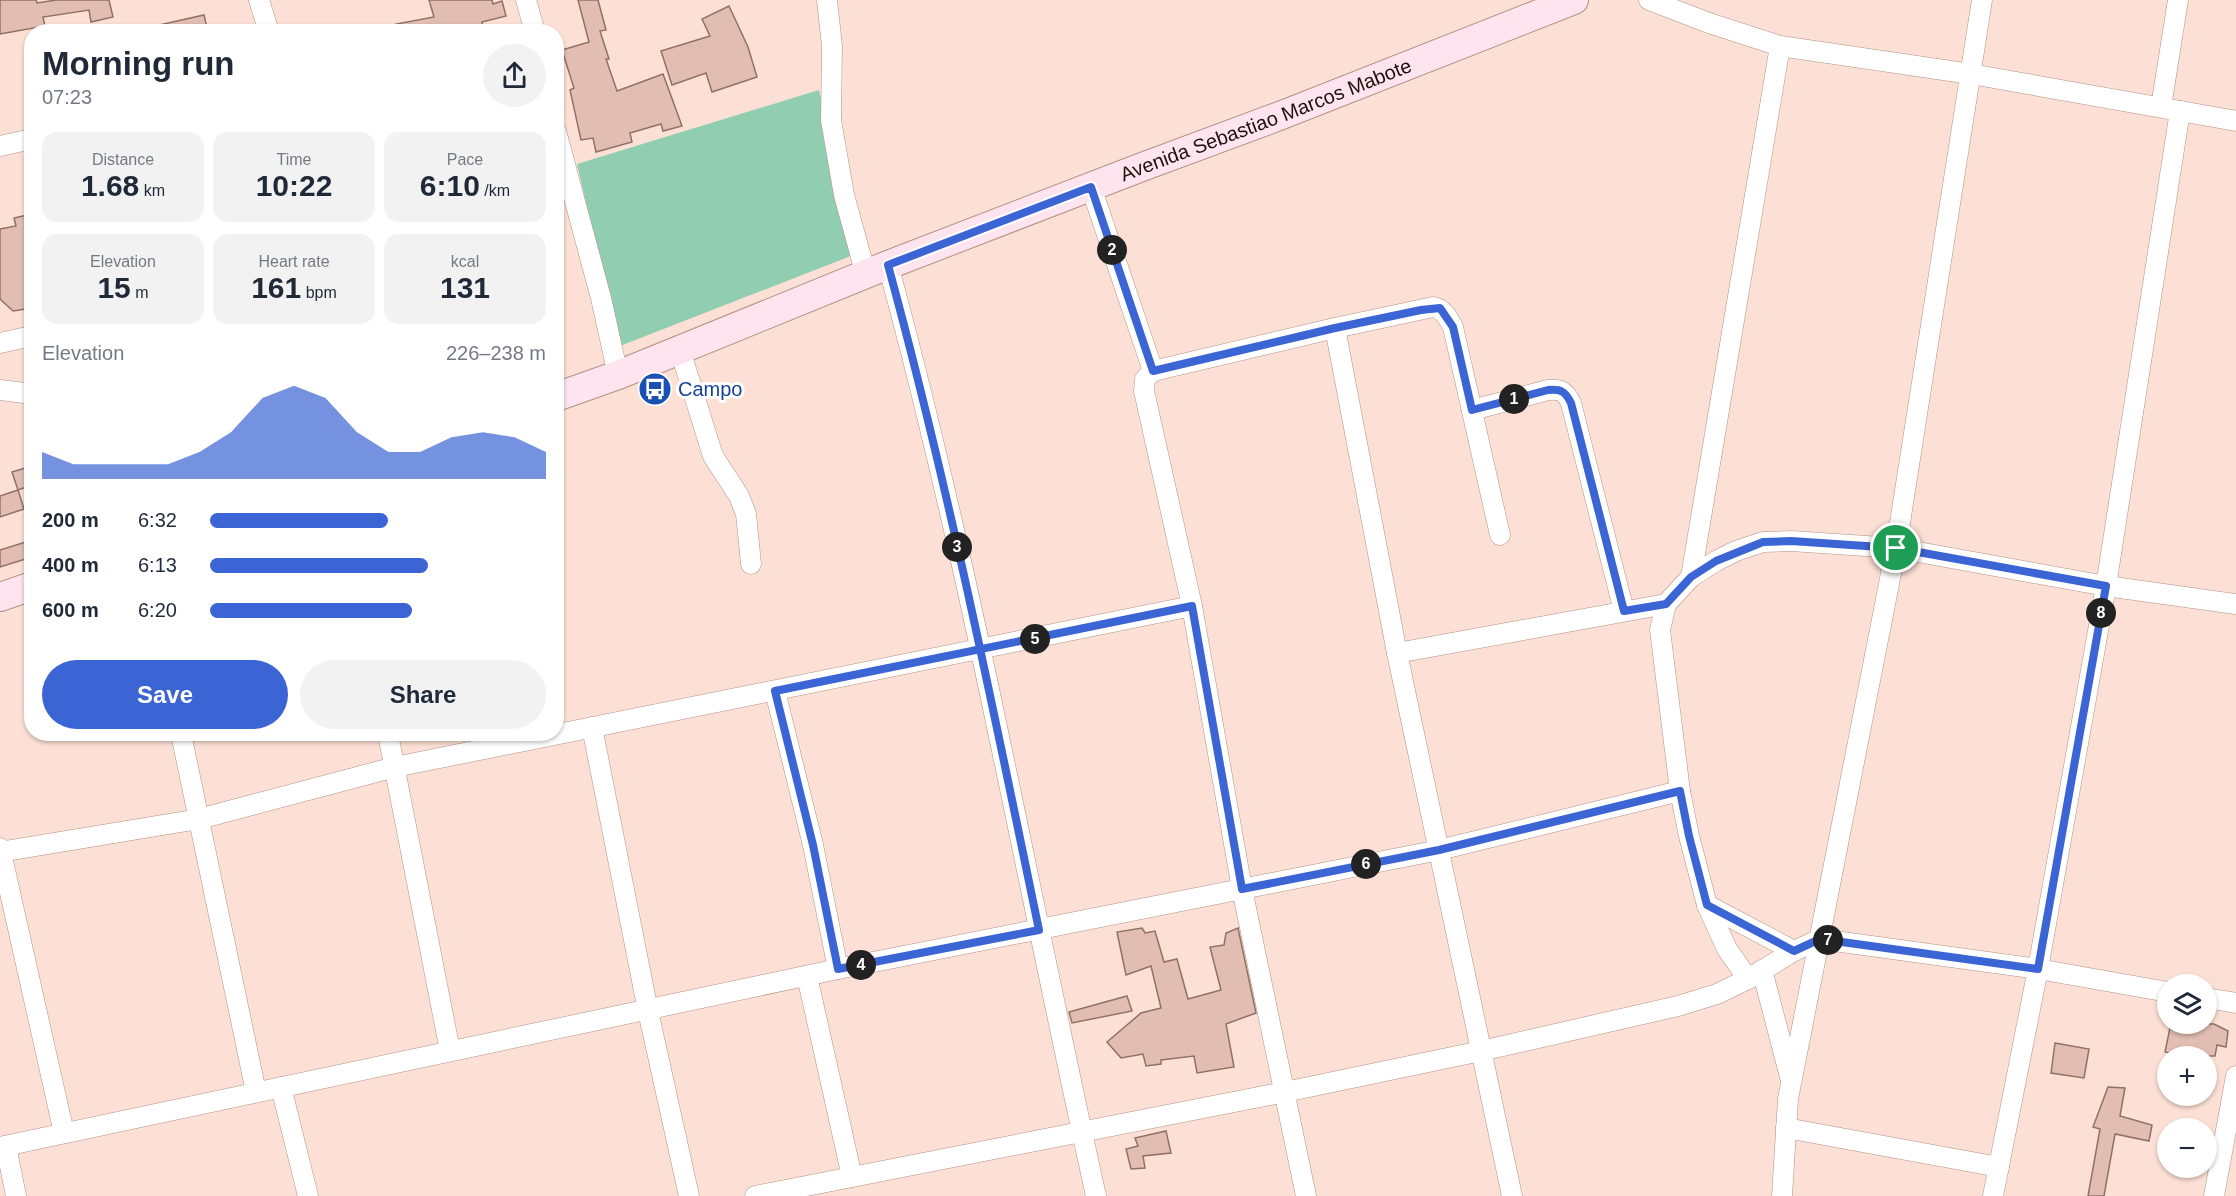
<!DOCTYPE html>
<meta charset="utf-8">
<style>
body{margin:0;font-family:Arial,sans-serif;background:#f2f2f3;color:#1f2937;height:100vh;display:flex;flex-direction:column;font-size:22px;white-space:nowrap}
*{box-sizing:border-box;margin:0}
p{font-size:20px;color:#747a83}
.icon{flex:none;width:33px;height:33px;fill:none;stroke:currentColor;stroke-width:2;stroke-linecap:round;stroke-linejoin:round}
.map{position:relative;flex:1;overflow:hidden}
.sheet{position:absolute;left:24px;top:24px;width:540px;height:717px;display:flex;flex-direction:column;background:#fff;border-radius:24px;box-shadow:0 2px 4px #0004}
.sheet>*{flex:none}
.fabs{position:absolute;left:2157px;top:974px;display:grid;gap:12px}
.fabs a{display:grid;place-items:center;width:60px;height:60px;border-radius:50%;background:#fff;box-shadow:0 2px 4px #0004;font-size:30px}
.pin{position:absolute;display:grid;place-items:center;width:51px;height:51px;color:#fff;margin:-26px;border:3px solid #fff;border-radius:50%;box-shadow:0 2px 6px #0007}
.km{position:absolute;width:30px;height:30px;margin:-15px;border-radius:50%;background:#222;color:#fff;font-size:16px;line-height:30px;text-align:center}
.round{display:grid;place-items:center;flex:none;width:63px;height:63px;border-radius:32px;background:#f2f2f3}
.head{display:flex;align-items:center;justify-content:space-between;height:102px;padding:0 18px}
h1{font-size:33px;font-weight:700;line-height:45px}
.figures{display:grid;grid-template-columns:repeat(3,1fr);gap:9px;height:102px;padding:6px 18px}
.figures div{display:grid;align-content:center;border-radius:15px;background:#f2f2f3;text-align:center}
.figures b{font-size:30px;font-weight:700}
.figures small{font-size:16px;font-weight:400}
.figures p{font-size:16px}
.chart{height:168px;padding:12px 18px}
.chart p{display:flex;justify-content:space-between}
.chart svg{width:100%;height:108px;margin-top:6px;fill:#3b64d5;opacity:.7}
.button{display:flex;gap:12px;margin-top:auto;padding:12px 18px}
.button a{flex:1;height:69px;border-radius:36px;background:#3b64d5;color:#fff;font-size:24px;font-weight:700;line-height:69px;text-align:center}
.button a+a{background:#f2f2f3;color:#1f2937}
ul{padding:0 18px;list-style:none;font-size:20px}
li{display:grid;grid-template-columns:96px 72px 1fr;align-items:center;height:45px}
li i{height:15px;border-radius:8px;background:#3b64d5}
.map>svg:first-child{display:block}
.green{fill:#91cdb0}
.building{fill:#e1bdb2;stroke:#917167;stroke-width:1.5}
.lines{fill:none;stroke-linecap:round;stroke-linejoin:round}
.minor-casing{stroke:#b29184;stroke-width:21}
.secondary-casing{stroke:#b29184;stroke-width:30}
.minor{stroke:#fff;stroke-width:20}
.secondary{stroke:#fde4ee;stroke-width:28}
.route-casing{stroke:#fff;stroke-width:12}
.route{stroke:#3b64d5;stroke-width:8}
.labels{text-anchor:middle;stroke-width:6;stroke-linejoin:round;paint-order:stroke}
.street-label{font-size:20px;fill:#1e120d;stroke:#fff}
.transit-label{font-size:20px;fill:#164399;stroke:#fff;text-anchor:start}
</style>
<div class="map">
<svg width="2236" height="1196" viewBox="0 0 2236 1196">
<rect width="100%" height="100%" fill="#fde0d5"/>
<path class="green" d="M819,90l37,164 -236,92 -43,-182z"/>
<g class="building">
<path d="M0,0h36l1,3 19,-3h53l4,17 -22,5 -2,-12 -46,7 2,9 -45,8z"/>
<path d="M429,0h63l1,4 9,-3 4,15 -24,6 1,5 -20,5h-66l-1,-8 38,-7z"/>
<path d="M578,0h20l8,30 -6,1 9,28h-3l11,32 46,-17 19,52 -19,5 -2,-7 -31,9 2,9 -36,10 -3,-14 -12,2 -11,-50 4,-2 -12,-38 27,-8z"/>
<path d="M729,6l19,41 9,30 -45,15 -6,-19 -34,12 -11,-34 49,-15 -8,-17z"/>
<path d="M204,15l4,17h-48l-1,-7z"/>
<path d="M32,214v25h-2l2,44h-3l3,25 -19,3 -13,-12v-70l16,-3 -2,-8z"/>
<path d="M32,466v19l-14,5 -6,-18z"/>
<path d="M18,490l6,19 -24,8v-21z"/>
<path d="M32,540v17l-32,10v-17z"/>
<path d="M1142,928l3,5 10,-2 9,31 13,-3 11,40 33,-9 -11,-43 14,-2 2,-12 12,-5 18,85 -30,11 8,43 -37,6 -3,-17 -33,4v4l-15,2 -3,-12 -22,4 -14,-16 34,-29 20,-5 -10,-42 -25,9 -9,-43z"/>
<path d="M1127,996l5,15 -60,12 -3,-11z"/>
<path d="M2171,1023l43,1 14,7 -2,16 -9,-2 -2,11h-27l-23,-4z"/>
<path d="M2055,1043l34,6 -5,29 -33,-5z"/>
<path d="M2108,1087l17,1 -5,28 32,9 -3,16 -34,-7 -11,62h-16l12,-67 -7,-2z"/>
<path d="M1166,1131l5,22 -28,3 2,12 -14,1 -5,-20 12,-3 -3,-8z"/>
</g>
<g class="lines">
<defs>
<g id="minor">
<path d="M259,0l10,32"/>
<path d="M526,0l9,32"/>
<path d="M827,0l5,46 -1,74 13,75 22,80"/>
<path d="M1649,0l60,23 71,23 191,28 265,47"/>
<path d="M2161,107l17,-107"/>
<path d="M556,131l45,167 17,77"/>
<path d="M0,146l32,-7"/>
<path d="M1091,187l62,184"/>
<path d="M888,265c84,307 139,621 208,931"/>
<path d="M1335,328l98,-21c11,2 15,11 20,20l47,208"/>
<path d="M0,343l32,-7"/>
<path d="M680,350l33,106 26,40 7,18 5,50"/>
<path d="M0,390l32,4"/>
<path d="M1472,410l76,-20c13,-1 17,1 23,13l53,208"/>
<path d="M1691,577l89,-531"/>
<path d="M1397,653l269,-49"/>
<path d="M775,691l38,154 25,124"/>
<path d="M592,727l56,284 41,185"/>
<path d="M181,734l75,358"/>
<path d="M388,734l62,317"/>
<path d="M0,848l64,285"/>
<path d="M0,852l199,-33 196,-52 797,-161"/>
<path d="M1707,905l87,46"/>
<path d="M1762,970l28,107"/>
<path d="M807,976l45,201"/>
<path d="M1748,979l-21,-30 -20,-44 -18,-69 -9,-45 -20,-161 6,-26 25,-27 25,-16 20,-10 27,-9 28,-1 105,7 210,38 130,18"/>
<path d="M2206,998l30,5"/>
<path d="M281,1087l27,109"/>
<path d="M1786,1128l213,39"/>
<path d="M6,1146l10,50"/>
<path d="M0,1147l838,-178 601,-119 241,-59"/>
<path d="M755,1196l530,-104 196,-41 197,-45 39,-12 31,-15 46,-28 26,-12 218,30 130,23"/>
<path d="M1306,1196l-64,-307 -50,-283 -48,-215 1,-12 8,-8 182,-43 62,325 115,543"/>
<path d="M1782,1196l6,-97 108,-551 86,-548"/>
<path d="M1993,1196l45,-227 68,-383 74,-475"/>
<path d="M2214,1196l22,-120"/>
</g>
<g id="secondary">
<path id="s1" d="M556,397l62,-22 270,-110 254,-98 140,-52 292,-115"/>
<path d="M0,597l32,-11"/>
</g>
</defs>
<use href="#minor" class="minor-casing"/>
<use href="#secondary" class="secondary-casing"/>
<use href="#minor" class="minor"/>
<use href="#secondary" class="secondary"/>
</g>
<g class="lines">
<defs>
<path id="route" d="M1896,548l-105,-7 -28,1 -47,19 -25,16 -25,27 -42,7 -53,-208c-6,-12 -10,-14 -23,-13l-76,20 -19,-83 -13,-19 -19,2 -86,18 -182,43 -62,-184 -203,78c60,220 105,443 151,665l-201,39 -25,-124 -38,-154 417,-85 50,283 197,-39 241,-59 9,45 18,69 87,46 26,-12 218,30 68,-383 -210,-38"/>
</defs>
<use href="#route" class="route-casing"/>
<use href="#route" class="route"/>
</g>
<defs>
<symbol id="bus-disc" viewBox="-11 -11 22 22"><circle r="9.5" fill="#1a4fb4" stroke="#fff"/><path d="M-5-6H5V4H4V6H2V4H-2V6H-4V4H-5ZM-3.5-4V0h7V-4ZM-3.5 1.2v1.5H-2V1.2ZM2 1.2v1.5H3.5V1.2Z" fill="#fff"/></symbol>
</defs>
<g fill-rule="evenodd">
<use href="#bus-disc" x="636" y="370" width="38" height="38"/>
</g>
<g class="labels">
<g class="street-label">
<text dy="7" stroke="none"><textPath href="#s1" startOffset="762">Avenida Sebastiao Marcos Mabote</textPath></text>
</g>
<g class="transit-label">
<text x="678" y="396">Campo</text>
</g>
</g>
</svg>
<div class="fabs">
<a><svg class="icon" aria-label="layers" viewBox="0 0 24 24"><path d="M12 4l9 5-9 5-9-5zM3 14l9 5 9-5"/></svg></a>
<a>+</a>
<a>−</a>
</div>
<div class="pin" style="left:1896px;top:548px;background:#1e9e55"><svg class="icon" aria-label="arrive" viewBox="0 0 24 24"><path d="M6 21V4h12l-3 4 3 4H6"/></svg></div>
<b class="km" style="left:1514px;top:399px">1</b>
<b class="km" style="left:1112px;top:250px">2</b>
<b class="km" style="left:957px;top:547px">3</b>
<b class="km" style="left:861px;top:965px">4</b>
<b class="km" style="left:1035px;top:639px">5</b>
<b class="km" style="left:1366px;top:864px">6</b>
<b class="km" style="left:1828px;top:940px">7</b>
<b class="km" style="left:2101px;top:613px">8</b>
<section class="sheet">
<div class="head"><div><h1>Morning run</h1><p>07:23</p></div><a class="round"><svg class="icon" aria-label="share" viewBox="0 0 24 24"><path d="M12 15V3M7 8l5-5 5 5M5 13v7h14v-7"/></svg></a></div>
<div class="figures">
<div><p>Distance</p><b>1.68<small> km</small></b></div>
<div><p>Time</p><b>10:22</b></div>
<div><p>Pace</p><b>6:10<small> /km</small></b></div>
</div>
<div class="figures">
<div><p>Elevation</p><b>15<small> m</small></b></div>
<div><p>Heart rate</p><b>161<small> bpm</small></b></div>
<div><p>kcal</p><b>131</b></div>
</div>
<div class="chart"><p><span>Elevation</span>226–238 m</p>
<svg viewBox="0 0 160 44" preserveAspectRatio="none"><path d="M0 44V33L10 38L20 38L30 38L40 38L50 33L60 25L70 11L80 6L90 11L100 25L110 33L120 33L130 27L140 25L150 27L160 33V44z"/></svg>
</div>
<ul>
<li><b>200 m</b>6:32<i style="width:53%"></i></li>
<li><b>400 m</b>6:13<i style="width:65%"></i></li>
<li><b>600 m</b>6:20<i style="width:60%"></i></li>
</ul>
<div class="button"><a>Save</a><a>Share</a></div>
</section>
</div>
